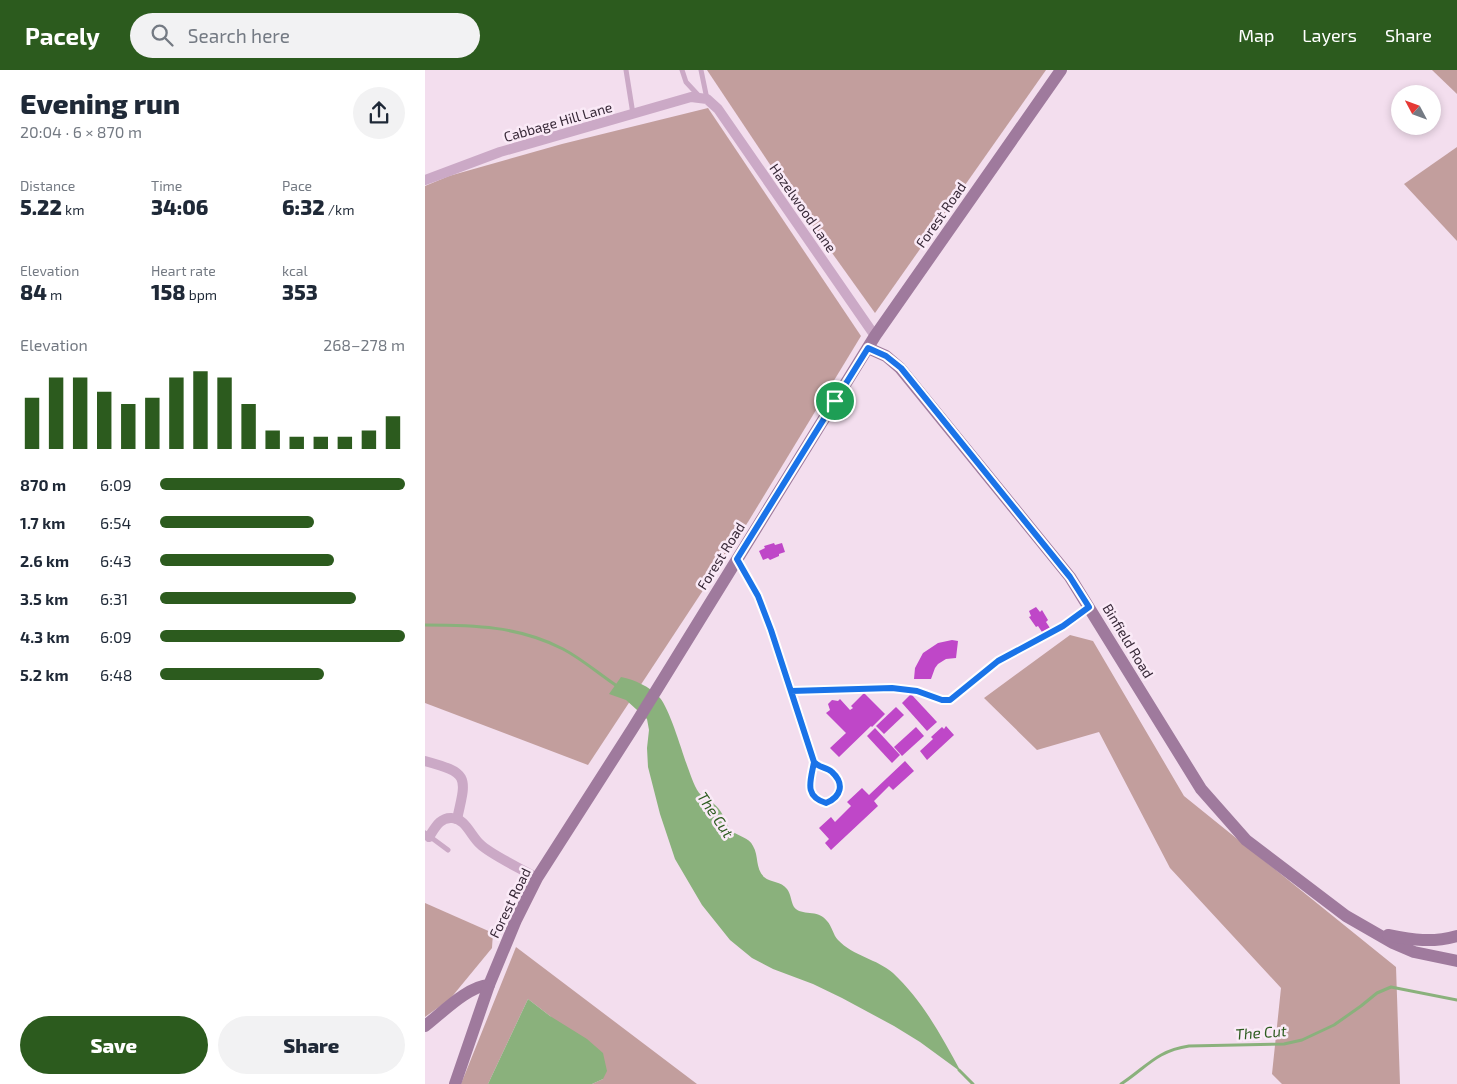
<!DOCTYPE html>
<meta charset="utf-8">
<style>
body{margin:0;font-family:"Exo 2",sans-serif;background:#f2f2f3;color:#1f2937;height:100vh;display:flex;flex-direction:column;font-size:19px;white-space:nowrap}
*{box-sizing:border-box;margin:0}
p{font-size:16px;color:#747a83}
.icon{flex:none;width:28px;height:28px;fill:none;stroke:currentColor;stroke-width:2;stroke-linecap:round;stroke-linejoin:round}
.map{position:relative;flex:1;overflow:hidden}
.details{display:flex;flex-direction:column;background:#fff;width:425px}
.details>*{flex:none}
.needle{width:32px;rotate:311deg}
.fabs{position:absolute;left:966px;top:15px;display:grid;gap:10px}
.fabs a{display:grid;place-items:center;width:50px;height:50px;border-radius:50%;background:#fff;box-shadow:0 2px 8px #0003;font-size:25px}
.pin{position:absolute;display:grid;place-items:center;width:42px;height:42px;color:#fff;margin:-21px;border:2px solid #fff;border-radius:50%;box-shadow:0 1px 5px #0007}
.round{display:grid;place-items:center;flex:none;width:52px;height:52px;border-radius:26px;background:#f2f2f3}
.head{display:flex;align-items:center;justify-content:space-between;height:85px;padding:0 20px}
h1{font-size:28px;font-weight:800;line-height:38px}
.figures{display:grid;grid-template-columns:repeat(3,1fr);gap:8px;height:85px;padding:5px 20px}
.figures div{display:grid;align-content:center}
.figures b{font-size:21px;font-weight:800}
.figures small{font-size:14px;font-weight:400}
.figures p{font-size:14px}
.chart{height:140px;padding:10px 20px}
.chart p{display:flex;justify-content:space-between}
.chart svg{width:100%;height:90px;margin-top:5px;stroke:#2c5b1e;stroke-width:6}
.cta{display:flex;gap:10px;margin-top:auto;padding:10px 20px}
.cta a{flex:1;height:58px;border-radius:30px;background:#2c5b1e;color:#fff;font-size:20px;font-weight:800;line-height:58px;text-align:center}
.cta a+a{background:#f2f2f3;color:#1f2937}
ul{padding:0 20px;list-style:none;font-size:16px}
li{display:grid;grid-template-columns:80px 60px 1fr;align-items:center;height:38px}
li i{height:12px;border-radius:6px;background:#2c5b1e}
header{display:flex;align-items:center;gap:30px;box-sizing:border-box;height:70px;padding:0 25px;background:#2c5b1e;color:#fff}
header strong{font-size:24px}
nav{display:flex;gap:28px;margin-inline-start:auto;font-size:18px}
.search{width:350px;height:45px;background:#f2f2f3;display:flex;align-items:center;gap:12px;box-sizing:border-box;padding:0 18px;border-radius:28px;color:#747a83;font-size:19px}
main{display:flex;flex:1;min-height:0}
.map>svg:first-child{display:block}
.green{fill:#c29e9d}
.water{fill:#8ab17c}
.lines{fill:none;stroke-linecap:round;stroke-linejoin:round}
.stream{stroke:#8ab17c;stroke-width:3}
.building{fill:#bf47c8}
.service{stroke:#cba9c6;stroke-width:5}
.minor{stroke:#cba9c6;stroke-width:10}
.secondary{stroke:#9f7a9d;stroke-width:12}
.route-casing{stroke:#fff;stroke-width:10}
.route{stroke:#1a73e8;stroke-width:6}
.labels{text-anchor:middle;stroke-width:5;stroke-linejoin:round;paint-order:stroke}
.street-label{font-size:14px;fill:#382938;stroke:#faeaf7}
.water-label{font-size:15px;font-style:italic;fill:#2c5b1e;stroke:#faeaf7}
</style>
<header>
<strong>Pacely</strong>
<div class="search"><svg class="icon" aria-label="search" viewBox="0 0 24 24"><circle cx="10" cy="10" r="6"/><path d="M15 15l6 6"/></svg>Search here</div>
<nav><a>Map</a><a>Layers</a><a>Share</a></nav>
</header>
<main>
<section class="details">
<div class="head"><div><h1>Evening run</h1><p>20:04 · 6 × 870 m</p></div><a class="round"><svg class="icon" aria-label="share" viewBox="0 0 24 24"><path d="M12 15V3M7 8l5-5 5 5M5 13v7h14v-7"/></svg></a></div>
<div class="figures">
<div><p>Distance</p><b>5.22<small> km</small></b></div>
<div><p>Time</p><b>34:06</b></div>
<div><p>Pace</p><b>6:32<small> /km</small></b></div>
</div>
<div class="figures">
<div><p>Elevation</p><b>84<small> m</small></b></div>
<div><p>Heart rate</p><b>158<small> bpm</small></b></div>
<div><p>kcal</p><b>353</b></div>
</div>
<div class="chart"><p><span>Elevation</span>268–278 m</p>
<svg viewBox="0 0 160 44" preserveAspectRatio="none"><path d="M5 44V19M15 44V9M25 44V9M35 44V16M45 44V22M55 44V19M65 44V9M75 44V6M85 44V9M95 44V22M105 44V35M115 44V38M125 44V38M135 44V38M145 44V35M155 44V28"/></svg>
</div>
<ul>
<li><b>870 m</b>6:09<i style="width:100%"></i></li>
<li><b>1.7 km</b>6:54<i style="width:63%"></i></li>
<li><b>2.6 km</b>6:43<i style="width:71%"></i></li>
<li><b>3.5 km</b>6:31<i style="width:80%"></i></li>
<li><b>4.3 km</b>6:09<i style="width:100%"></i></li>
<li><b>5.2 km</b>6:48<i style="width:67%"></i></li>
</ul>
<div class="cta"><a>Save</a><a>Share</a></div>
</section>
<div class="map">
<svg width="1032" height="1014" viewBox="0 0 1032 1014">
<rect width="100%" height="100%" fill="#f3deee"/>
<g class="green">
<path d="M282,0h339l-171,243 -88,-123z"/>
<path d="M1007,0h25v24z"/>
<path d="M283,38l153,228 -113,186 -160,243 -163,-62v-517l24,-10 113,-32z"/>
<path d="M1032,77v94l-53,-57z"/>
<path d="M645,565l23,6 91,155 212,171 4,117h-118l-10,-10 9,-86 -111,-120 -71,-136 -62,18 -53,-52z"/>
<path d="M0,833l68,30 -1,15 -42,51 -25,18z"/>
<path d="M91,877l181,137h-105l11,-5 -53,-63 -22,-17 -40,85h-27z"/>
</g>
<g class="water">
<path d="M196,607c14,3 28,9 39,21 10,12 22,54 28,70 3,8 7,21 13,27 7,6 15,8 20,17 4,6 5,14 11,19 7,6 17,6 21,15 6,10 2,22 11,31 7,6 17,4 23,12 4,5 4,13 7,18 8,10 23,1 33,14 5,5 6,14 11,19 15,16 39,19 55,33 30,28 49,64 68,99l-41,-30 -26,-16 -52,-28 -29,-14 -40,-15 -21,-11 -22,-18 -28,-35 -27,-46 -15,-45 -12,-47 -1,-19 2,-18 -2,-11 -21,-19 -17,-6z"/>
<path d="M103,929l22,17 37,23 16,14 4,18 -4,8 -11,5h-104z"/>
</g>
<g class="lines">
<g class="stream">
<path d="M0,555c48,0 94,1 138,24 19,10 36,25 54,37"/>
<path d="M534,1000l14,14"/>
<path d="M696,1014c26,-17 35,-33 68,-38l95,-2 18,-4 32,-15 27,-19 16,-13 14,-6 66,13"/>
</g>
</g>
<g class="building">
<path d="M349,473l1,2 7,-2 3,9 -6,2v2l-9,4 -2,-2 -5,2 -4,-9 6,-3 -1,-2z"/>
<path d="M611,537l4,5 2,-2 6,10 -2,2 4,6 -8,4 -4,-6 -2,1 -7,-10 2,-1 -2,-5z"/>
<path d="M527,570l6,1 -2,17 -10,1 -8,5 -3,4 -4,11h-17l1,-11 8,-15 15,-10z"/>
<path d="M439,623l21,21 -13,13 -1,-1 -32,31 -9,-9 16,-15 -20,-20 4,-3 -2,-6 4,-4 6,1 2,-2 10,11 3,-2 -2,-2z"/>
<path d="M486,624l26,28 -10,9 -25,-28z"/>
<path d="M471,637l8,8 -20,19 -8,-8z"/>
<path d="M521,656l8,9 -27,25 -7,-9 13,-12 -2,-2 11,-10 2,2z"/>
<path d="M491,657l8,9 -22,20 -8,-9z"/>
<path d="M450,658l25,27 -8,8 -25,-27z"/>
<path d="M480,691l9,10 -21,19 -4,-4 -15,15 4,5 -47,44 -6,-7 4,-4 -10,-11 12,-11 4,5 16,-16 -4,-4 15,-14 7,7z"/>
</g>
<g class="lines">
<g class="service">
<path d="M201,0l7,44"/>
<path d="M257,0l4,12 13,14"/>
<path d="M276,0l6,29"/>
<path d="M312,489l21,37 13,34 43,133c8,7 19,6 24,18 11,20 -26,32 -29,4 0,-4 4,-17 5,-22"/>
<path d="M366,621l101,-3 25,3 25,9h8l48,-39 65,-35 25,-18"/>
<path d="M0,763l23,17"/>
</g>
<g class="minor">
<path d="M0,110l75,-28 191,-55 16,2 11,10 157,227"/>
<path d="M0,691c44,12 42,15 32,58"/>
<path d="M4,767c6,-9 11,-20 23,-19 13,0 19,18 28,26 11,11 42,25 57,34"/>
</g>
<g class="secondary">
<path d="M443,278l18,8 14,12 170,209 131,212 45,51 100,76 47,27 21,9 43,9"/>
<path d="M963,865c25,5 44,8 69,1"/>
<path d="M0,956c17,-13 43,-40 64,-41"/>
<path d="M30,1014l34,-99 27,-65 21,-42 96,-150 242,-392 186,-266"/>
</g>
</g>
<g class="lines">
<defs>
<path id="route" d="M410,331l-98,158 21,37 13,34 43,132c-3,18 -11,34 12,41 15,-6 19,-19 6,-31 -5,-5 -13,-4 -18,-10l-23,-71 101,-3 25,3 25,9h8l48,-39 65,-35 26,-19 -19,-30 -169,-209 -15,-12 -18,-8 -33,53"/>
</defs>
<use href="#route" class="route-casing"/>
<use href="#route" class="route"/>
</g>
<g class="labels">
<g class="street-label">
<text transform="translate(133 52) rotate(-16)" y="5">Cabbage Hill Lane</text>
<text transform="translate(378 138) rotate(55)" y="5">Hazelwood Lane</text>
<text transform="translate(516 145) rotate(-55)" y="5">Forest Road</text>
<text transform="translate(296 486) rotate(-58)" y="5">Forest Road</text>
<text transform="translate(703 571) rotate(59)" y="5">Binfield Road</text>
<text transform="translate(85 833) rotate(-64)" y="5">Forest Road</text>
</g>
<g class="water-label">
<text transform="translate(290 745) rotate(56)" y="5">The Cut</text>
<text transform="translate(836 963) rotate(-4)" y="5">The Cut</text>
</g>
</g>
</svg>
<div class="fabs">
<a><svg class="needle" viewBox="-14 -14 28 28"><path d="M0-13l5 13h-10z" fill="#e53935"/><path d="M0 13l5-13h-10z" fill="#747a83"/></svg></a>
</div>
<div class="pin" style="left:410px;top:331px;background:#1e9e55"><svg class="icon" aria-label="arrive" viewBox="0 0 24 24"><path d="M6 21V4h12l-3 4 3 4H6"/></svg></div>
</div>
</main>
